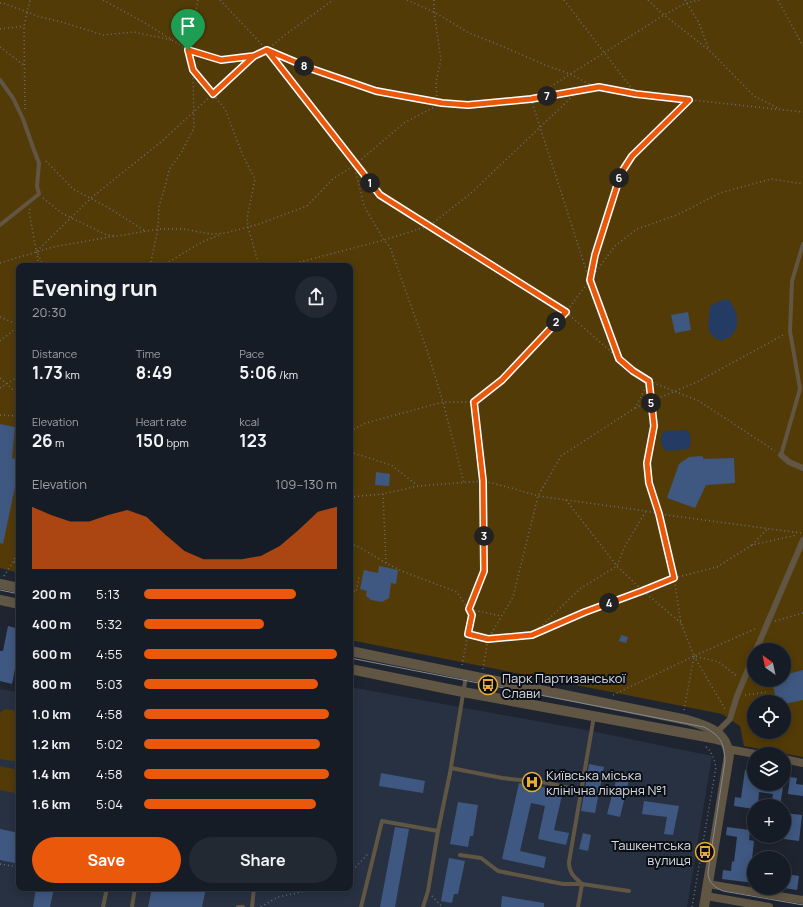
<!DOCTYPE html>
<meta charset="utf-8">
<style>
body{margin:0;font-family:Manrope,sans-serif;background:#232932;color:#f1f3f6;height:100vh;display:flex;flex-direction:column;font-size:15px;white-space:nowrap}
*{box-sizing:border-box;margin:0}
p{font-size:13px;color:#9ea1a7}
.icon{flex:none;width:22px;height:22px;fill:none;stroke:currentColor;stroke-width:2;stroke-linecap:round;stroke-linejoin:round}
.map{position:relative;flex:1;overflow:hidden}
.drawer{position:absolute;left:16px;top:263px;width:337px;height:628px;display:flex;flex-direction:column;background:#161c25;border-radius:8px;box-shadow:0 2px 10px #0003,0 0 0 1px #353a42}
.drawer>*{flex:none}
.needle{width:26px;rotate:327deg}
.buttons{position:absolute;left:747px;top:643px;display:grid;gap:8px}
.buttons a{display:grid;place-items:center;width:44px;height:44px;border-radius:50%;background:#161c25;box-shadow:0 2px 10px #0003,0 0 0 1px #353a42;font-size:20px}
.pin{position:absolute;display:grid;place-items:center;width:34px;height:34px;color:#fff;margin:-41px -17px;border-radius:50% 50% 50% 0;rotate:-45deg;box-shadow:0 0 4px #0007}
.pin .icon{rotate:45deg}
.km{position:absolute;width:20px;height:20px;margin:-10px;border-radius:50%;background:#222;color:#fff;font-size:11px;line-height:20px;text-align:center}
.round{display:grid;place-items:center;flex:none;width:42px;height:42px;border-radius:21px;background:#232932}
.overview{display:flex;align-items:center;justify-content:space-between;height:68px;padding:0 16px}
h1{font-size:22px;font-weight:700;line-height:30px}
.figures{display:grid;grid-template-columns:repeat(3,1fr);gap:6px;height:68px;padding:4px 16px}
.figures div{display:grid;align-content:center}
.figures b{font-size:17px;font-weight:700}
.figures small{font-size:11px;font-weight:400}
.figures p{font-size:11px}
.chart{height:112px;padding:8px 16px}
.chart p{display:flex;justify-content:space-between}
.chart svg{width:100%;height:72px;margin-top:4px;fill:#ea580c;opacity:.7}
.primary-button{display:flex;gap:8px;margin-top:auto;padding:8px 16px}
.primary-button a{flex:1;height:46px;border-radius:24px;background:#ea580c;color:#fff;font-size:16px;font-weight:700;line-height:46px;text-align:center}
.primary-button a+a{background:#232932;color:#f1f3f6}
ul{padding:0 16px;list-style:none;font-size:13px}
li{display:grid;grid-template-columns:64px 48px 1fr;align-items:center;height:30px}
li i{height:10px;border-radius:5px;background:#ea580c}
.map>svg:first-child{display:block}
.built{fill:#273142}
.green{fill:#533b07;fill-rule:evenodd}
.water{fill:#243c63}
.building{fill:#3f5881}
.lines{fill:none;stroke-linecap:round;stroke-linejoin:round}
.path{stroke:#696f7a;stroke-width:1.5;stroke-dasharray:1 3;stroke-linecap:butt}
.service{stroke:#615643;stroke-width:4}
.pedestrian{stroke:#615643;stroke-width:6}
.minor{stroke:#615643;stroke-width:8}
.tertiary{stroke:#615643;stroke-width:10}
.tram{stroke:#848a94;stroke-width:1}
.route-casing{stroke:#fff;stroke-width:8}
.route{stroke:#ea580c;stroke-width:5}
.labels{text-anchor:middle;stroke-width:4;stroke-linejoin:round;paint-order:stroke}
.poi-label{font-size:13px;fill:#d8dde5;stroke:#0b0e14;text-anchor:start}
</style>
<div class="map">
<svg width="803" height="907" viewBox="0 0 803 907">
<rect width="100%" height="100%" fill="#1e2531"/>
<path class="built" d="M350,687l241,44 121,25 -25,151h-687v-218l19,3v196h331z"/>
<g class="green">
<path d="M0,0h803v757l-59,-11 -4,-20 -18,-12 -372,-74v-374h-331v307l-19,-5zM754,650h30v30h-30zM754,702h30v30h-30z"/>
<path d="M5,709l14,2v51l-19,-3v-46z"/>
<path d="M0,766l19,4v24l-19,-4z"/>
</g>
<g class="water">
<path d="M728,299c8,10 14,24 4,36 -2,3 -8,4 -11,6l-9,-5 -4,-7 2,-23 7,-4z"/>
<path d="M687,430c5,6 4,11 2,19l-23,2c-6,-8 -7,-11 -2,-20z"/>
</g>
<g class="building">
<path d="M688,312l3,18 -16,3 -4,-18z"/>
<path d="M0,424l15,3 -3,31 7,2v8l-16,76 -3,-1z"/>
<path d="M702,456l2,3 30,-1 1,25 -29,2 -11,23 -28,-10 12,-34 10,-7z"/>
<path d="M376,472l14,2 -1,12 -14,-1z"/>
<path d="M379,566l19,4 -2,14 -5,-1 -2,15 -7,4 -11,-2 -5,-4 1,-5 -7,-2 4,-19 14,3z"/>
<path d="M8,626l11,3v36l-3,-1 -4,20 -12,-3v-30h3z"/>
<path d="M621,635l7,2 -2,6 -7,-2z"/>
<path d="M803,670v30l-19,4 -2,-7 -6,1 -3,-12 7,-2 -1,-4h5v-5z"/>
<path d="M589,764l15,3 -9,46 -14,-2z"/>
<path d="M745,770l9,1v13l29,3 -3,19h-9l2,-12 -14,-2 -1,14h-4v3l-20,-3 1,-9 6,1z"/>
<path d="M381,773l44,8 -2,12 -44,-7z"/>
<path d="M617,777l12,3 -9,37 -13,-3z"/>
<path d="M790,777l7,1 -1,6 7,1v11l-15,-2z"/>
<path d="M519,783l14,2 30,6 -9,39 15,3 -3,12 -28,-6 7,-33 -14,-3 -11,48 26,6 -2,11 -42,-9z"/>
<path d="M644,801l35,5 -6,29 -9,-1 3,-17 -25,-3z"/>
<path d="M458,802l20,3 -5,31h-3l-2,11 -18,-3z"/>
<path d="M784,813l18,2 -3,26 -15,-2z"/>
<path d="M395,827l14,2 -14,78h-15z"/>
<path d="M727,827l23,3 -1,10 5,1 -2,18h2v24l-32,-4 1,-9 8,1 1,-10 2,1 3,-25 -11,-2z"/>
<path d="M0,829l19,4v31l-19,-4z"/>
<path d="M583,833l8,2 -3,16 -9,-2z"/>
<path d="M449,858l16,3 -7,33h-4l-2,9 -11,-2z"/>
<path d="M786,874l13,2 -2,14 -13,-2z"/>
<path d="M36,888h18l-4,19h-17z"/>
<path d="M152,888h14l18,3v-3h22l-4,19h-54z"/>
<path d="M502,896l42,7v4h-43z"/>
</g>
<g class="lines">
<g class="path">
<path d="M103,0l42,23 43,27 33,10 33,-4 13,-6 19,-16 47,-34"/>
<path d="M220,0l47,50 45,19 64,22 66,12 26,2 63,-6 68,-12 37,7 167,18"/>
<path d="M407,0l27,12 35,21 33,13 43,19 25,9 25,13"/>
<path d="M434,0v12l7,47 -5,23 1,20"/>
<path d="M564,0l72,94"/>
<path d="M648,0l16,15 45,35 45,46 26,13"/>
<path d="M685,0l14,23 10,27"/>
<path d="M778,0l25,46"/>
<path d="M0,3h3l37,14 22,5 41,13 31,-3 38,8"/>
<path d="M0,29l24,-3"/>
<path d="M0,47l25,19"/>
<path d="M267,50l113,145 186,117 67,59 16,10 50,20 76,50"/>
<path d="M193,70l32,39 18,47 12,23 -8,39 1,9 11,39"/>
<path d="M25,109l-1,-83 6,-26"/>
<path d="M46,161l27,28 36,19 36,23"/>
<path d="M354,165l10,41 20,34 6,7 38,106 15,49 21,81"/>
<path d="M43,198l20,16 44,21 11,1 40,-7h25l28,5 15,-1 33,-9 48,-18 26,-27 23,-15 48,-41 38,-20"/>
<path d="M30,209l-1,2 10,55"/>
<path d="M0,263l53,-16 62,-11"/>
<path d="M43,266l-6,-15 54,-53 71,-57 92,-85"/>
<path d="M150,266l8,-37 1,-22 7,-24 3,-13 12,-17 13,-25 -1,-58 -5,-20 1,-6 9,-44"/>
<path d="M162,266l40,-24 20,-8"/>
<path d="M284,266l100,-26 45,-14 41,-32 108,-103"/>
<path d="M589,279l-58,-180 133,-84 22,-12 14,-3"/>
<path d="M0,317l19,8"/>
<path d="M0,341l19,-15"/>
<path d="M618,357l-28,-77 5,-25 26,-82 11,-17 57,-56"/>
<path d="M0,378l19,17"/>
<path d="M649,381l5,45 -7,37 2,20 10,31 15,64 7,45 13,33 63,-28"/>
<path d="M0,388l19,-12"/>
<path d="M474,402l9,79 1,90 -15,38 32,7"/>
<path d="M635,408l62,-26 88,-48"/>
<path d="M0,415l19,1"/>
<path d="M350,431l16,-8 77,-21h31l28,-22 64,-68 49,-66 22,-17 40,-14 43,-22 51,-14 32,5"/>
<path d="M350,452l41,13 26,20"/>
<path d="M383,494l3,69 18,9 53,20 15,23 -4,19 20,5 25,-42 25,-101 23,-40 74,-48 14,-27"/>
<path d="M350,497l33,-3 35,-8 65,-5 32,8 23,7 108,15 13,3 142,19"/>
<path d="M566,500l51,66 26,25 38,32"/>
<path d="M350,544l9,3 27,16"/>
<path d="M752,545l15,-16"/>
<path d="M14,562l5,-3"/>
<path d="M4,576l9,-14 6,-14"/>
<path d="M350,590l6,2 3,-15"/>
<path d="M775,621l28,-8"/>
<path d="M534,633l47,-45 36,-22 8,-20 21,-35"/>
<path d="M694,656l31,53"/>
<path d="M462,665l6,-31"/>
<path d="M483,669l5,-30 44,-4 53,-23 58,-21 31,-13 43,-11 35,-22 45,-10"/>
<path d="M613,695l81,-39 25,6 19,15"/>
<path d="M745,695l23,-3"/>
<path d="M684,710l10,-54"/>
<path d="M0,864l19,3"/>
<path d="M350,873l18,-19"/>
<path d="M432,896l10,11"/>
<path d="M261,907l17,-10 43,-9"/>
<path d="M692,907l24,-140c-2,-9 -4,-15 -11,-21"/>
</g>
<g class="service">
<path d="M0,80l13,18 10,21 11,31 5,13 -2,23 2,8 -39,31"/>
<path d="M781,455l19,-66 -10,-58 2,-50 11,-37"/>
<path d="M451,768l51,10 46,5 33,8"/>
<path d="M460,855l21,3 17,13 65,13h18"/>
<path d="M582,884c-8,-7 -13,-11 -13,-22l25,-146"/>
<path d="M103,907l4,-19"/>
<path d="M132,907l3,-19"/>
<path d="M238,907h5"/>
<path d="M252,907l2,-19"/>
<path d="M361,907l21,-86 56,10"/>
<path d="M423,907l5,-16 10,-60 12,-58 16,-97"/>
<path d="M578,907l4,-23 47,7"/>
</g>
<g class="pedestrian">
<path d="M781,455l8,7 14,6"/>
<path d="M756,650l47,-110"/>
<path d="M717,732l13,-13 7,-23 17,-41"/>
</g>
<g class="minor">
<path d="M728,749l27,5"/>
<path d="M784,759l19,4"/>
<path d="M708,884l95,16"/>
<path d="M706,896l63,11"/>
</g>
<g class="tertiary">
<path d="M0,584l19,4"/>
<path d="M0,600l19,4"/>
<path d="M350,651l337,69c20,6 39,11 42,35l-25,152"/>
<path d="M350,669l113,23 249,46 12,3"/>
</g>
<g class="tram">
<path d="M0,590l19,4"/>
<path d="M350,658l354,69c16,9 20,14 21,34l-17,111c0,10 6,15 15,19l80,14"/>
</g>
</g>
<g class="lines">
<defs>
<path id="route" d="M188,50l33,10 33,-4 13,-6 113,145 186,117 -64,68 -28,22 9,79 1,90 -15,38 3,6 -4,19 20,5 44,-4 53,-23 57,-21 32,-13 -15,-64 -10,-31 -2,-20 7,-37 -5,-45 -16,-10 -14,-12 -29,-79 5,-25 26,-82 11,-17 57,-56 -53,-6 -37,-7 -68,12 -63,6 -26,-2 -66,-12 -64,-22 -45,-19 -13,6 -41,38 -20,-24 -5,-20"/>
</defs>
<use href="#route" class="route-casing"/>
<use href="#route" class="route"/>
</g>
<defs>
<symbol id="bus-ring" viewBox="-11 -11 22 22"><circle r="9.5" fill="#0b0e14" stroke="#e7ac36" stroke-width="1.5"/><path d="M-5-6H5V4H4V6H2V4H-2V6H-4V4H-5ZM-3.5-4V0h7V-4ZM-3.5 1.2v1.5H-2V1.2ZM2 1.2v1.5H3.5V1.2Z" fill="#e7ac36"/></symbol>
<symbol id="hospital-ring" viewBox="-11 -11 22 22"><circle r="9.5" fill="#0b0e14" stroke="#e7ac36" stroke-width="1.5"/><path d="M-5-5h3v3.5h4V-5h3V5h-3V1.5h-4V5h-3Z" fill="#e7ac36"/></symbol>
</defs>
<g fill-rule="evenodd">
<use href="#bus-ring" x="477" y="674" width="22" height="22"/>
<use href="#hospital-ring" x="521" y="771" width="22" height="22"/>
<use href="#bus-ring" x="694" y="841" width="22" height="22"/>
</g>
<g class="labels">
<g class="poi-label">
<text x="502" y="683">Парк Партизанської<tspan x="502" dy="15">Слави</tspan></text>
<text x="546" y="780">Київська міська<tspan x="546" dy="15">клінічна лікарня №1</tspan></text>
<text x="691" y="850" text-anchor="end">Ташкентська<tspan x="691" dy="15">вулиця</tspan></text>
</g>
</g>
</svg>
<div class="buttons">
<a><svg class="needle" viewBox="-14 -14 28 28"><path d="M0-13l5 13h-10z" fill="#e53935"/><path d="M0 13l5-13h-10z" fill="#9ea1a7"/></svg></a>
<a><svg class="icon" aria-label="locate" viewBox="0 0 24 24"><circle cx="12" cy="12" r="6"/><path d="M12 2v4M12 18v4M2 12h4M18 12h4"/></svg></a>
<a><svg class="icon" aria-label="layers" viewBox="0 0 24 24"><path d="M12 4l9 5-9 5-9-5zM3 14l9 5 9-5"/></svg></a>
<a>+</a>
<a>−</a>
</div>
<div class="pin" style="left:188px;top:50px;background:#1e9e55"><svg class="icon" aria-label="arrive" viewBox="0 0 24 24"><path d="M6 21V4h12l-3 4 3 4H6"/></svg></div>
<b class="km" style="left:370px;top:183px">1</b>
<b class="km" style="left:556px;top:322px">2</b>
<b class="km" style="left:484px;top:536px">3</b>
<b class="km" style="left:609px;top:603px">4</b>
<b class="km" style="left:651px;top:403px">5</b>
<b class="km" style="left:619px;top:178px">6</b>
<b class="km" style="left:547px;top:96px">7</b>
<b class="km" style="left:304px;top:66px">8</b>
<section class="drawer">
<div class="overview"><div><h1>Evening run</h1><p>20:30</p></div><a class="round"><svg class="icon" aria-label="share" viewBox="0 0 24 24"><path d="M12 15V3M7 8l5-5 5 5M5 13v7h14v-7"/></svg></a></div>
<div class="figures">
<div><p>Distance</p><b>1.73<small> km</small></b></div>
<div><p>Time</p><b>8:49</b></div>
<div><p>Pace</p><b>5:06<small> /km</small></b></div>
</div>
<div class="figures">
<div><p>Elevation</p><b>26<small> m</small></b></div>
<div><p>Heart rate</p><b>150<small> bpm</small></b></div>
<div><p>kcal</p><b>123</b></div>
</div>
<div class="chart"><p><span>Elevation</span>109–130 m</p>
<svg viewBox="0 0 160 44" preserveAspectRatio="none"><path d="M0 44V6L10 11L20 15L30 15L40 11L50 8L60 12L70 23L80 33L90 38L100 38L110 38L120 36L130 30L140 20L150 9L160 6V44z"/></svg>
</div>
<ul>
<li><b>200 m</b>5:13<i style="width:79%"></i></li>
<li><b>400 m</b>5:32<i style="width:62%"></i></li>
<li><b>600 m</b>4:55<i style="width:100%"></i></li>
<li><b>800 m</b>5:03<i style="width:90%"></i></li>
<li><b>1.0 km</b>4:58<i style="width:96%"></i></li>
<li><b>1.2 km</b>5:02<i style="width:91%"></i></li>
<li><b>1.4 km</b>4:58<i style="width:96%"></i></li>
<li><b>1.6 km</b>5:04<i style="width:89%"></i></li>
</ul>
<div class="primary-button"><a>Save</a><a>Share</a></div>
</section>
</div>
